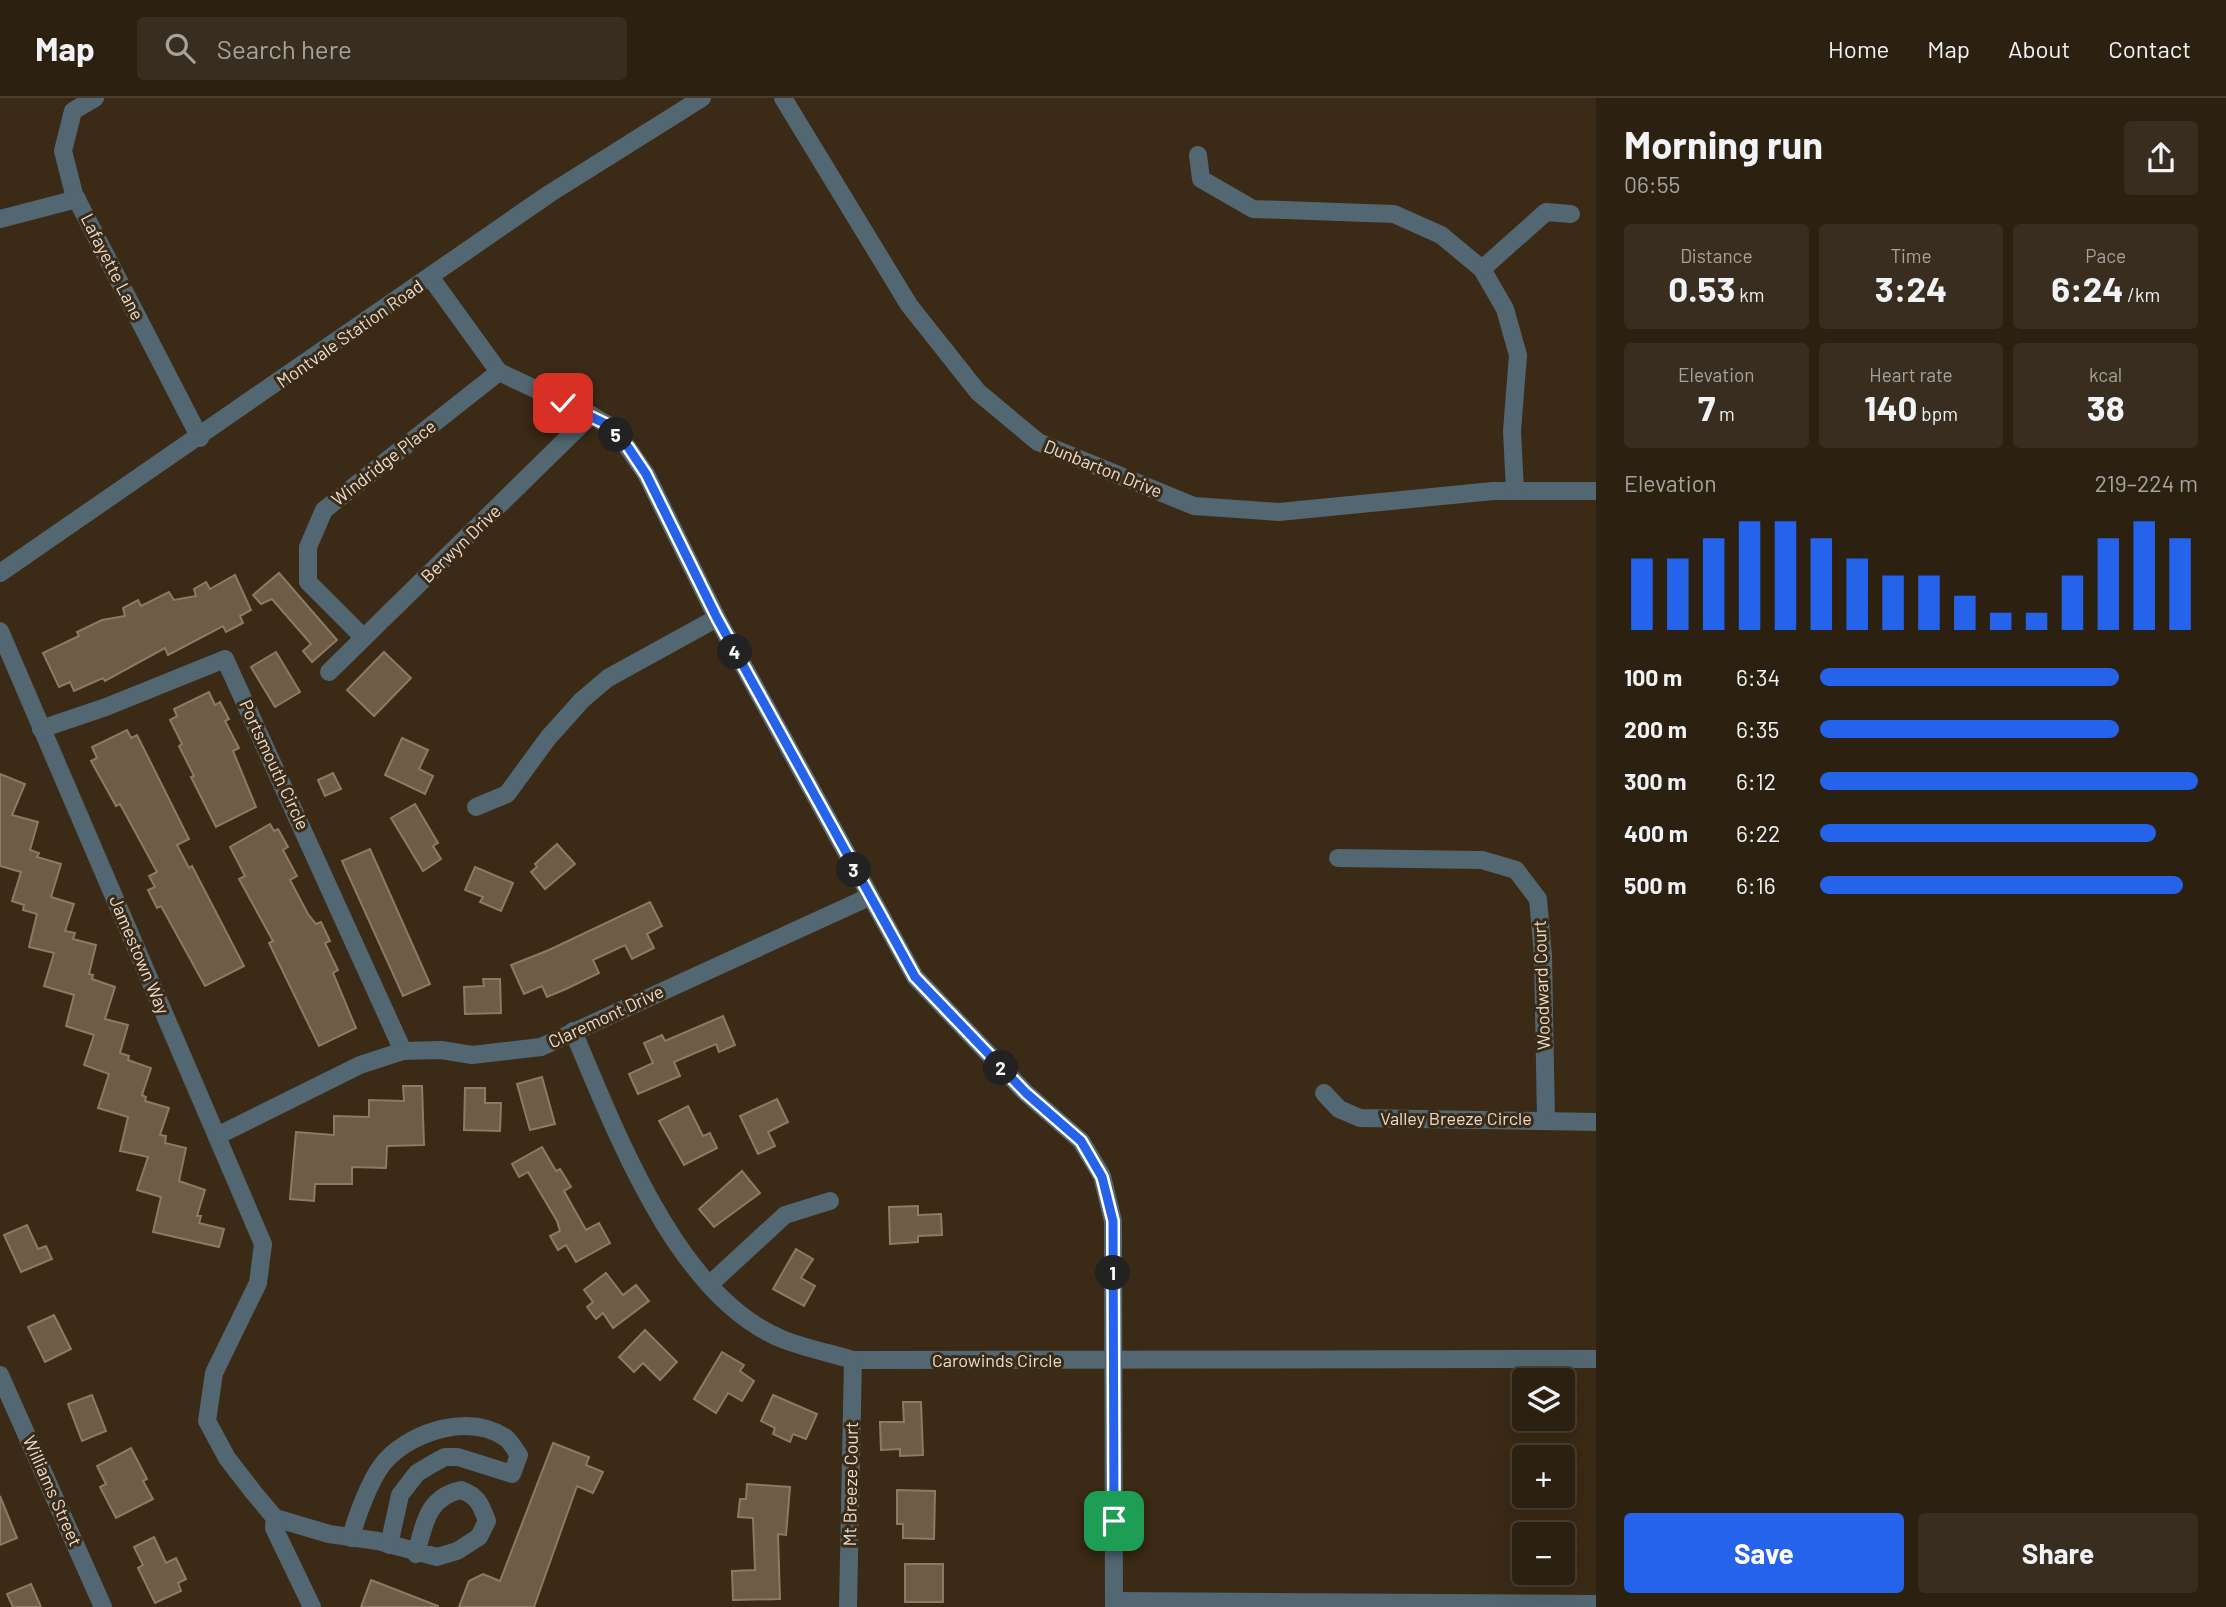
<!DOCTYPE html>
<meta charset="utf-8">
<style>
body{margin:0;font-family:Barlow,sans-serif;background:#382d1e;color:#f1f3f6;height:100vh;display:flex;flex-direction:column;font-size:26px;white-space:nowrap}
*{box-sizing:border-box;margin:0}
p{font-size:23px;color:#a6a39f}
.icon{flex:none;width:38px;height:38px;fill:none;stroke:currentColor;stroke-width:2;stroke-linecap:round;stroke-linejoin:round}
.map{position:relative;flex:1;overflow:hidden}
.details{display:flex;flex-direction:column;background:#2c2010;width:630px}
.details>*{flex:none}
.tools{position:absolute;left:1512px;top:1270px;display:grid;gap:14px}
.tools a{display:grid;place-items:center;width:63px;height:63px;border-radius:7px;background:#2c2010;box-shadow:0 7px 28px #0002,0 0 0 2px #483e30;font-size:35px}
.pin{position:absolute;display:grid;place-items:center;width:60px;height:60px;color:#fff;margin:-30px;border-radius:14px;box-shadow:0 4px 10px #0006}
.km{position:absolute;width:35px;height:35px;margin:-18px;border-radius:50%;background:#222;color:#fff;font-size:19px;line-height:35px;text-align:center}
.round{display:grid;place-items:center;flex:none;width:74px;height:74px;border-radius:7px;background:#382d1e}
.overview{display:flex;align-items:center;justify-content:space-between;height:119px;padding:0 28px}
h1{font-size:38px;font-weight:700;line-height:52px}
.metrics{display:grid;grid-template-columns:repeat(3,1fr);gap:10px;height:119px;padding:7px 28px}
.metrics div{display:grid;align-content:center;border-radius:7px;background:#382d1e;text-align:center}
.metrics b{font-size:35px;font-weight:700}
.metrics small{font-size:19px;font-weight:400}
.metrics p{font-size:19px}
.chart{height:196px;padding:14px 28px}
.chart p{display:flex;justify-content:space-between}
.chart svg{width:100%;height:126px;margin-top:7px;stroke:#2563eb;stroke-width:6}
.action{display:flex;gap:14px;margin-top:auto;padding:14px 28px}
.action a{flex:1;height:80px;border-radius:7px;background:#2563eb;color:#fff;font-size:28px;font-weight:700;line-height:80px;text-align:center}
.action a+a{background:#382d1e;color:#f1f3f6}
ul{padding:0 28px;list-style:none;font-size:23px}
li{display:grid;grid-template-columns:112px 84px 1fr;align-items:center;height:52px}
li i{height:18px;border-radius:9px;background:#2563eb}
header{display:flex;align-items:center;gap:42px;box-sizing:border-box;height:98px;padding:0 35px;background:#2c2010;border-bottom:2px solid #483e30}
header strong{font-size:33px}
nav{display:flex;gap:38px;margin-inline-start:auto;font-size:24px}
.search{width:490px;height:63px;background:#382d1e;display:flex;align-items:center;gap:18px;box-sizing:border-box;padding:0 24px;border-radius:7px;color:#a6a39f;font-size:26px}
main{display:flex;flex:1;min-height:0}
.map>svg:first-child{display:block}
.building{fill:#6e5c46;stroke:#8d7a64;stroke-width:2}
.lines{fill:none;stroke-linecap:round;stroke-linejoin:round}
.minor{stroke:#526771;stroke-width:18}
.route-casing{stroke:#fff;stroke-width:14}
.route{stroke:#2563eb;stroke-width:9}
.labels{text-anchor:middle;stroke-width:6;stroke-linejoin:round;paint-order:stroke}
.street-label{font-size:18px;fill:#e8ddd1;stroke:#3a2a16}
</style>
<header>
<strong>Map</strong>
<div class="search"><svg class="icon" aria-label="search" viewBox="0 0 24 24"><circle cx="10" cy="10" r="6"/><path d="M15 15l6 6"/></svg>Search here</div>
<nav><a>Home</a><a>Map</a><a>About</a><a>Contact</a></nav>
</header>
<main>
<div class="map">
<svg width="1596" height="1509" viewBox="0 0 1596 1509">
<rect width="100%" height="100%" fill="#3a2a16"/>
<g class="building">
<path d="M279,475l58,67 -25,22 -9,-11 8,-7 -39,-45 -11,5 -8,-9z"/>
<path d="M235,477l16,35 -11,6 3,7 -17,9 -3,-6 -55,29 -3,-7 -60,33 -2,-3 -29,13 -4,-9 -11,5 -16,-34 36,-17 -2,-4 25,-12 23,-4 -2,-8 15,-8 3,6 28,-14 5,8 22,-4 -2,-7 12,-7 4,7z"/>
<path d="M276,554l24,40 -25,15 -24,-40z"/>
<path d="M384,554l27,26 -37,38 -27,-26z"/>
<path d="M209,594l6,13 5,-3 9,17 -4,2 14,27 -6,3 23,56 -40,20 -25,-50 3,-1 -15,-30 3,-2 -12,-24 7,-4 -3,-7z"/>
<path d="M127,632l4,8 6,-3 52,104 -12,6 12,23 3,-2 52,100 -39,20 -44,-80 -4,2 -9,-18 7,-3 -6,-11 8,-4 -37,-68 -4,2 -25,-45 6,-3 -5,-11z"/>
<path d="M402,640l26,12 -9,19 14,7 -8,18 -40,-19z"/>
<path d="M333,675l8,16 -16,7 -7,-16z"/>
<path d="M0,676l25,10 -13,31 26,7 -8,28 9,3 -2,4 24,7 -10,33 23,7 -9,27 10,2 -2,6 23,6 -7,29 4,1 -1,4 23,8 -10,32 23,6 -8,28 9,3 -1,4 23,8 -9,27 4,2 -1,4 24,7 -9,27 6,1 -1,7 21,5 -7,33 26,9 -8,26h4l-2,7 25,6 -5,18 -66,-15 8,-35 -24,-7 11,-33 -28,-6 8,-34 -30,-9 11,-34 -25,-9 10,-30 -28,-9 8,-31 -30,-9 10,-33 -25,-6 8,-33 -14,-4 1,-5 -12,-4 9,-29 -21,-6z"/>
<path d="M415,706l23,39 -5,3 8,13 -18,12 -32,-53z"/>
<path d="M270,726l4,7 4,-2 10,18 -5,3 14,26 -7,4 18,34 8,10 5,-2 9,19 -5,2 13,27 -5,3 23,55 -37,18 -50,-103 4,-2 -34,-62 6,-3 -15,-29z"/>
<path d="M557,746l18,20 -30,25 -14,-17 6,-5 -2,-3z"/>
<path d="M370,751l60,135 -27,12 -61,-135z"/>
<path d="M475,769l38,16 -12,28 -21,-9 3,-5 -18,-7z"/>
<path d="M650,804l12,24 -15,8 7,14 -22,11 -7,-14 -32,15 6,13 -33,16 -19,8 -5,-11 -18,8 -13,-29 38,-15z"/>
<path d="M483,881h17l1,34 -36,1 -1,-27 20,-1z"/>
<path d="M723,918l12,29 -16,7 -3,-8 -42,18 6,14 -42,18 -9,-20 24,-11 -9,-20 18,-8 3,6z"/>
<path d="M542,979l13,47 -25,6 -13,-46z"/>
<path d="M403,988h19l2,59 -37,1 -1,22 -34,-1v17h-37l-1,17 -24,-2 6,-67 38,3v-19l35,1v-17l35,1z"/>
<path d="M465,990h20v15h16l-1,28 -36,-1z"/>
<path d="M777,1001l11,23 -20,10 7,14 -17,8 -18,-38z"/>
<path d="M688,1008l15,30 7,-3 7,15 -33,17 -25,-44z"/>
<path d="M542,1049l14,24 4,-2 11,18 -7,4 22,39 13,-7 11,20 -34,19 -10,-17 -8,5 -8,-14 10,-5 -3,-10 -29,-49 -9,5 -7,-13z"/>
<path d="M742,1073l18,22 -46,34 -15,-18z"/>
<path d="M918,1108v9l23,-1 1,21 -24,1v6l-28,2 -1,-37z"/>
<path d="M27,1127l11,24 8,-3 6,13 -31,13 -17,-37z"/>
<path d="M796,1151l17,10 -12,19 14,8 -11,20 -31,-17z"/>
<path d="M606,1175l17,22 13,-10 13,16 -36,27 -10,-15 -7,6 -9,-12 6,-5 -9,-12z"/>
<path d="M54,1217l17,34 -26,13 -17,-35z"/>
<path d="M645,1232l32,32 -17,18 -17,-17 -9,9 -15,-15z"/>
<path d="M722,1254l22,13 -4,6 14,10 -12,20 -14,-8 -12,20 -22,-14z"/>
<path d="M92,1297l14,36 -24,10 -14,-37z"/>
<path d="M773,1297l44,19 -11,25 -13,-5 -3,8 -17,-8 2,-6 -14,-7z"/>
<path d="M903,1304h18l2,53 -23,1v-7l-19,1 -1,-28h24z"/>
<path d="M553,1345l36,14 -3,8 17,7 -10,21 -16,-7 -43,121h-75l10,-26 14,-7 17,7z"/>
<path d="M131,1350l16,31 -4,2 10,18 -37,19 -16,-31 6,-3 -9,-18z"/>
<path d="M747,1386l43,3 -4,48 -8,-1 2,65 -47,1 -1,-29 23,-1 -2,-52 -15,-1 2,-18h6z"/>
<path d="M897,1392l38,1 -1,48 -31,-1v-14h-6z"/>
<path d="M0,1398l17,42 -17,7z"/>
<path d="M154,1439l12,26 10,-5 10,21 -8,4 3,8 -26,12 -17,-35 5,-3 -9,-18z"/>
<rect x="905" y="1466" width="38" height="38"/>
<path d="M371,1482l67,26v1h-77z"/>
<path d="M31,1486l10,23h-28l-6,-13z"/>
</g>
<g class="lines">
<g class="minor">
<path d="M95,0l-22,13 -10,40 11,43 126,244"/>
<path d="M783,0l126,207 69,87 60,50 156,64 85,6 214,-21h103"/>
<path d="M1198,57l3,24 52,30 141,5 47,21 41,34 23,40 13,46 -6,76 3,60"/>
<path d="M0,121l77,-20"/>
<path d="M1482,171l64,-57 25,2"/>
<path d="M431,180l68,94 92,43 15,9 22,24 18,26 71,144 198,359 111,116 55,48 21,35 11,45 1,386"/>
<path d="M0,475l549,-379 153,-96"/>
<path d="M0,533l263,613 -5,39 -44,90 -7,48 20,37 27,35 21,25 54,16 49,7 59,16 20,-6 22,-14 8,-16c-6,-16 -9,-25 -26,-31 -34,7 -37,35 -45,64"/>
<path d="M364,540l-56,-56v-35l16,-37 175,-138"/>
<path d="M329,574l262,-257"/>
<path d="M41,631l65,-22 119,-48 178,392"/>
<path d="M476,709l31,-13 41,-56 34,-38 26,-22 109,-60"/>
<path d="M1338,760l144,2 34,10 22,29 5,57 3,164"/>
<path d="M573,933c42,98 103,265 209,308 22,9 48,14 71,21l743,-1"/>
<path d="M1324,995l15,16 21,9 236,4"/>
<path d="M217,1038l143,-71 43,-14 38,-1 31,5 69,-8 328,-150"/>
<path d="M709,1187l76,-70 45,-14"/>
<path d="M0,1277l103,232"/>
<path d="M275,1420l-1,10 38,79"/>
<path d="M351,1440c5,-21 21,-64 36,-79 27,-28 83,-46 119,-21 5,4 9,12 13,17l-7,19 -54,-17h-13l-13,7 -15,9 -17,22 -11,50"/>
<path d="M1115,1503l481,3"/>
<path d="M848,1509l5,-247"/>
</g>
</g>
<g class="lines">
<defs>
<path id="route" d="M563,305l43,21 22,23 18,27 71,144 198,359 111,116 55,48 21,36 11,44 1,300"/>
</defs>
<use href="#route" class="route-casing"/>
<use href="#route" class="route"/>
</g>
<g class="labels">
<g class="street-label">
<text transform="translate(112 169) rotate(63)" y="6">Lafayette Lane</text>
<text transform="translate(350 236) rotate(-35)" y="6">Montvale Station Road</text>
<text transform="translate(384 365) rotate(-38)" y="6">Windridge Place</text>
<text transform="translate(1103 371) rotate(22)" y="6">Dunbarton Drive</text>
<text transform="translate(461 446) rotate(-44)" y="6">Berwyn Drive</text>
<text transform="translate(274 667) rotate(65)" y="6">Portsmouth Circle</text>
<text transform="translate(139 857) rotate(67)" y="6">Jamestown Way</text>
<text transform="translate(1542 887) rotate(-92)" y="6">Woodward Court</text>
<text transform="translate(606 919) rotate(-25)" y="6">Claremont Drive</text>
<text x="1456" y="1027">Valley Breeze Circle</text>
<text x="997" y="1269">Carowinds Circle</text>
<text transform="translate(851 1386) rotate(-89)" y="6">Mt Breeze Court</text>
<text transform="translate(52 1393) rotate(66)" y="6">Williams Street</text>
</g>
</g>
</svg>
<div class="tools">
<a><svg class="icon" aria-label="layers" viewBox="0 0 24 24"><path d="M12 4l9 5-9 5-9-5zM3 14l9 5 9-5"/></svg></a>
<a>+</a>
<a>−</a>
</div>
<div class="pin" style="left:1114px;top:1423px;background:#1e9e55"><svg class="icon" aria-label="arrive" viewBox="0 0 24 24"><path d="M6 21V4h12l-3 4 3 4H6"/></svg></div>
<div class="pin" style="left:563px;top:305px;background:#d93025"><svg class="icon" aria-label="check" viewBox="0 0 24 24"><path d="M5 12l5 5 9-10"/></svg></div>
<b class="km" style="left:1113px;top:1175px">1</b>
<b class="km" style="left:1001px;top:970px">2</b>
<b class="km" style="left:854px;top:772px">3</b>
<b class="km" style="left:735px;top:554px">4</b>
<b class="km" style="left:616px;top:337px">5</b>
</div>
<section class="details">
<div class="overview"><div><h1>Morning run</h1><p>06:55</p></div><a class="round"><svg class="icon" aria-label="share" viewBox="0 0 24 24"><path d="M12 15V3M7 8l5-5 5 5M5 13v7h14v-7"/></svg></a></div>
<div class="metrics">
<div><p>Distance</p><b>0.53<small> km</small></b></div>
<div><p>Time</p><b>3:24</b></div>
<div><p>Pace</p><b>6:24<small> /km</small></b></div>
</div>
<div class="metrics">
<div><p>Elevation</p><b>7<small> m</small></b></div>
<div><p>Heart rate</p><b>140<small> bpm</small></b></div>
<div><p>kcal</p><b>38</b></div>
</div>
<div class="chart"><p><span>Elevation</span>219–224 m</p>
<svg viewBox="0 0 160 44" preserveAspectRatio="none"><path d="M5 44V19M15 44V19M25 44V12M35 44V6M45 44V6M55 44V12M65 44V19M75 44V25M85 44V25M95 44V32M105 44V38M115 44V38M125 44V25M135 44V12M145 44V6M155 44V12"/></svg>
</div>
<ul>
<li><b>100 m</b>6:34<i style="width:79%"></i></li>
<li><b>200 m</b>6:35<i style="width:79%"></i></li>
<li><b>300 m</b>6:12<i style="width:100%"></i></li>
<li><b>400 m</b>6:22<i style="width:89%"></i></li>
<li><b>500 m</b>6:16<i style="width:96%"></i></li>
</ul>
<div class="action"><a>Save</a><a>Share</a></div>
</section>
</main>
